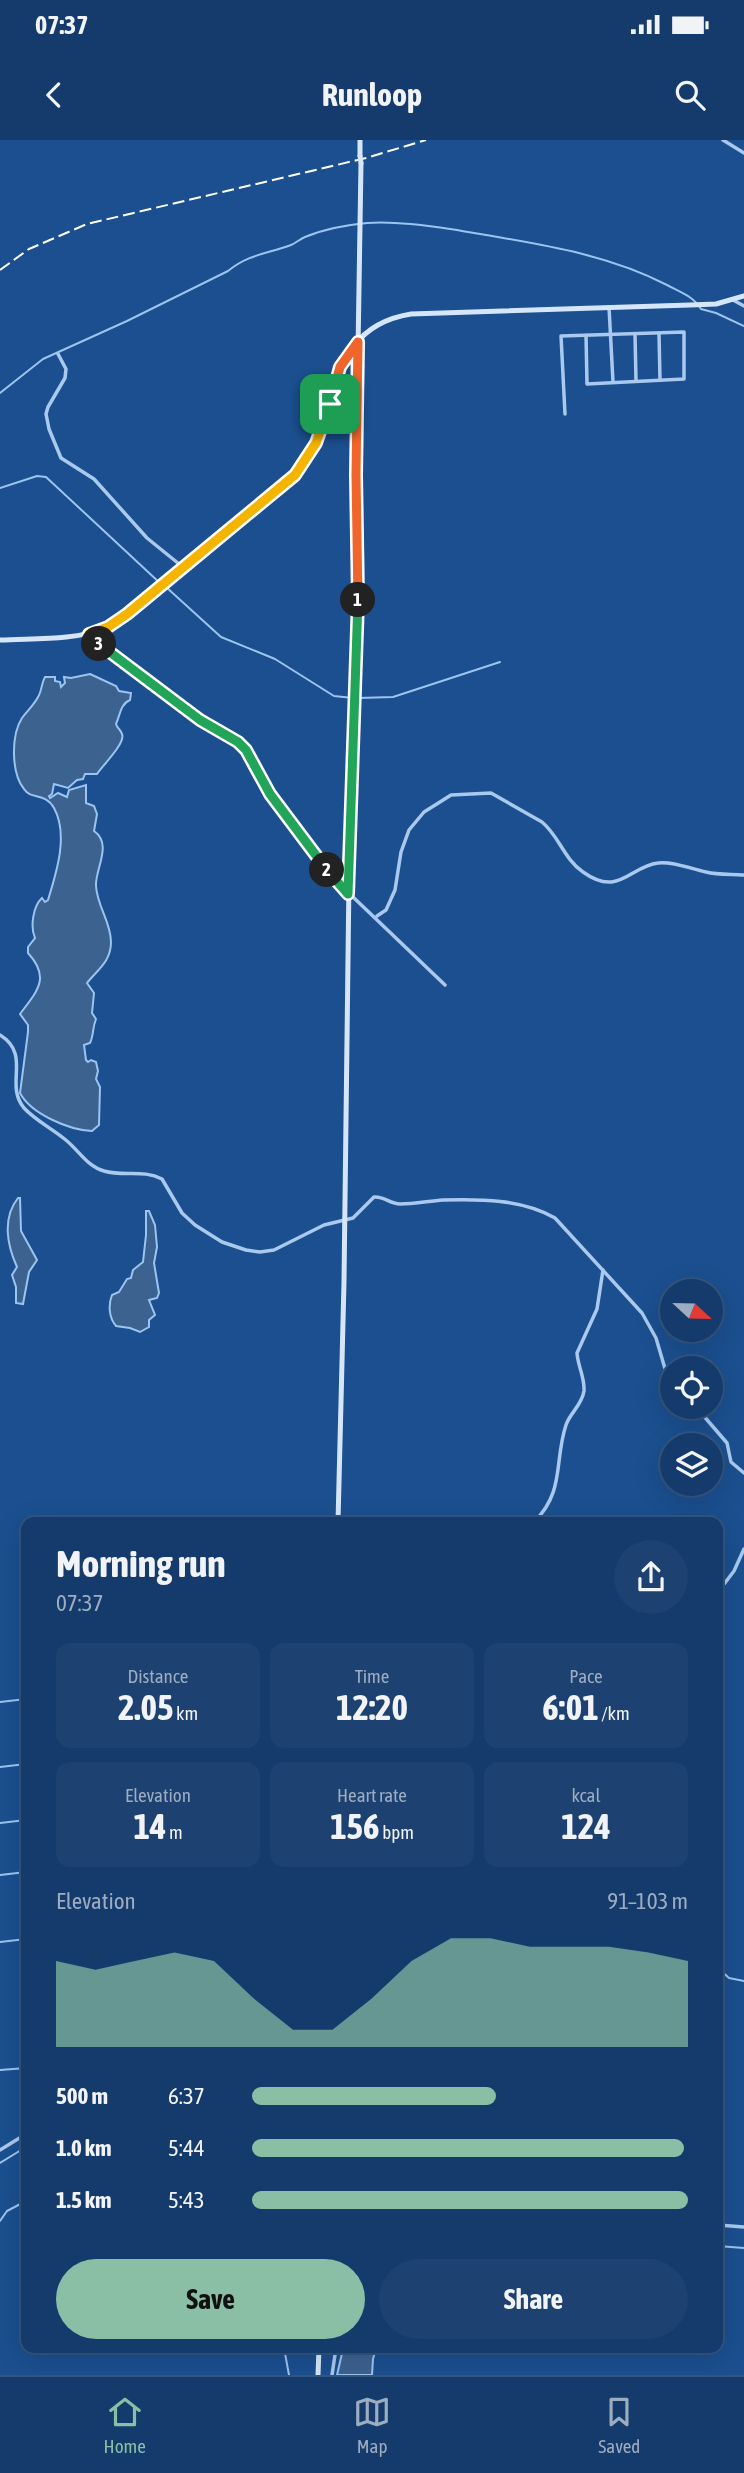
<!DOCTYPE html>
<meta charset="utf-8">
<style>
body{margin:0;font-family:"Asap Condensed",sans-serif;background:#1d4271;color:#f1f3f6;height:100vh;display:flex;flex-direction:column;font-size:26px;white-space:nowrap}
*{box-sizing:border-box;margin:0}
p{font-size:23px;color:#9dadc1}
.icon{flex:none;width:38px;height:38px;fill:none;stroke:currentColor;stroke-width:2;stroke-linecap:round;stroke-linejoin:round}
.map{position:relative;flex:1;overflow:hidden}
.panel{position:absolute;left:21px;top:1377px;width:702px;height:836px;display:flex;flex-direction:column;background:#143b6b;border-radius:14px;box-shadow:0 7px 28px #0002,0 0 0 2px #33557e}
.panel>*{flex:none}
.needle{width:46px;rotate:112deg}
.controls{position:absolute;left:660px;top:1139px;display:grid;gap:14px}
.controls a{display:grid;place-items:center;width:63px;height:63px;border-radius:50%;background:#143b6b;box-shadow:0 7px 28px #0002,0 0 0 2px #33557e;font-size:35px}
.pin{position:absolute;display:grid;place-items:center;width:60px;height:60px;color:#fff;margin:-30px;border-radius:14px;box-shadow:0 4px 10px #0006}
.km{position:absolute;width:35px;height:35px;margin:-18px;border-radius:50%;background:#222;color:#fff;font-size:19px;line-height:35px;text-align:center}
.round{display:grid;place-items:center;flex:none;width:74px;height:74px;border-radius:37px;background:#1d4271}
.headline{display:flex;align-items:center;justify-content:space-between;height:119px;padding:0 35px}
h1{font-size:38px;font-weight:700;line-height:52px}
.stats{display:grid;grid-template-columns:repeat(3,1fr);gap:10px;height:119px;padding:7px 35px}
.stats div{display:grid;align-content:center;border-radius:14px;background:#1d4271;text-align:center}
.stats b{font-size:35px;font-weight:700}
.stats small{font-size:19px;font-weight:400}
.stats p{font-size:19px}
.chart{height:196px;padding:14px 35px}
.chart p{display:flex;justify-content:space-between}
.chart svg{width:100%;height:126px;margin-top:7px;fill:#8abfa5;opacity:.7}
.action{display:flex;gap:14px;margin-top:auto;padding:14px 35px}
.action a{flex:1;height:80px;border-radius:42px;background:#8abfa5;color:#111;font-size:28px;font-weight:700;line-height:80px;text-align:center}
.action a+a{background:#1d4271;color:#f1f3f6}
ul{padding:0 35px;list-style:none;font-size:23px}
li{display:grid;grid-template-columns:112px 84px 1fr;align-items:center;height:52px}
li i{height:18px;border-radius:9px;background:#8abfa5}
.status{display:flex;justify-content:space-between;align-items:center;height:49px;padding:0 35px;background:#143b6b;direction:ltr}
.status svg{height:19px;fill:currentColor}
header{display:flex;justify-content:space-between;align-items:center;height:91px;padding:0 35px;background:#143b6b;font-size:32px;font-weight:700}
.tabs{display:flex;justify-content:space-around;align-items:center;height:98px;border-top:2px solid #33557e;background:#143b6b;font-size:19px;color:#9dadc1}
.tabs a{display:grid;justify-items:center;gap:4px}
.tabs .selected{color:#8abfa5}
.map>svg:first-child{display:block}
.water{fill:#3c6290;stroke:#9cc4f0;stroke-width:2}
.lines{fill:none;stroke-linecap:round;stroke-linejoin:round}
.stream{stroke:#9cc4f0;stroke-width:2}
.minor{stroke:#a9c9ee;stroke-width:3.5}
.secondary{stroke:#d6e6fa;stroke-width:5}
.rail{stroke:#fff;stroke-width:2;stroke-dasharray:12 5;stroke-linecap:butt}
.secondary-bridge{stroke:#d6e6fa;stroke-width:5}
.split-1-casing{stroke:#fff;stroke-width:14}
.split-2-casing{stroke:#fff;stroke-width:14}
.split-3-casing{stroke:#fff;stroke-width:14}
.split-4-casing{stroke:#fff;stroke-width:14}
.split-1{stroke:#f0652b;stroke-width:9}
.split-2{stroke:#22a559;stroke-width:9}
.split-3{stroke:#22a559;stroke-width:9}
.split-4{stroke:#f5b400;stroke-width:9}
</style>
<div class="status"><b>07:37</b><svg viewBox="0 0 49 12"><path d="M0 12V9h3v3zM5 12V6h3v6zM10 12V3h3v9zM15 12V0h3v12zM26 1h20v11H26zM47 4h2v5h-2z"/></svg></div>
<header><svg class="icon" aria-label="back" viewBox="0 0 24 24"><path d="M15 5l-7 7 7 7"/></svg>Runloop<svg class="icon" aria-label="search" viewBox="0 0 24 24"><circle cx="10" cy="10" r="6"/><path d="M15 15l6 6"/></svg></header>
<div class="map">
<svg width="744" height="2235" viewBox="0 0 744 2235">
<rect width="100%" height="100%" fill="#1b4f8f"/>
<g class="water">
<path d="M90,534l26,12 3,5 12,2 -1,7c-10,4 -10,16 -14,24 1,4 5,6 6,10 4,9 -20,32 -25,40h-12l-2,5 -6,1 -9,8 -14,-4 -2,10 -3,2 1,2 8,-5 9,4 2,-7 17,-5v18l8,3 3,8 -3,17c19,13 1,38 2,55 1,20 15,36 15,56 0,20 -14,28 -24,41l7,10 -2,20 4,6c-4,10 -2,16 -6,24l-6,2 2,15 2,2 3,-2 5,2 2,9 -2,8 4,8 -1,38 -7,6c-23,-1 -61,-17 -72,-38l8,-61v-7l-8,-11c17,-23 31,-36 8,-61v-6l7,-9c-5,-11 -2,-32 7,-40l3,4 3,-2c8,-26 21,-65 6,-92 -9,-16 -23,-8 -30,-19 -13,-16 -13,-54 -2,-71 5,-7 12,-13 16,-21 4,-6 3,-13 7,-20h10v4l5,1 1,5 4,-4 -1,-6 7,1z"/>
<path d="M18,1058h2l1,33 16,29 -8,12 -6,32 -7,-1v-16l-4,-12 5,-8c-10,-22 -15,-49 1,-69z"/>
<path d="M146,1071h3l6,14 2,22 -3,16 5,30 -2,5 -8,2 6,15 -6,5v7l-9,5 -10,-4 -14,-2c-7,-8 -8,-21 -4,-31l7,-3 8,-13 4,-1 2,-8 10,-8 3,-27z"/>
<path d="M343,2209h33l-3,10 -1,16h-35z"/>
</g>
<g class="lines">
<g class="stream">
<path d="M0,253l43,-34 84,-38 101,-50c21,-17 39,-17 63,-26 5,-2 9,-6 14,-8 19,-8 41,-12 62,-14 29,-2 62,3 90,7 72,13 144,21 210,55 13,7 26,11 34,24l15,4 28,13"/>
<path d="M0,348l37,-12 9,1 115,107"/>
<path d="M166,447l55,50 54,22 59,37 19,2"/>
<path d="M358,558l35,-1 107,-35"/>
<path d="M0,1562l26,-3"/>
<path d="M0,1627l26,-3"/>
<path d="M0,1683l26,-3"/>
<path d="M0,1735l26,-3"/>
<path d="M0,1802l26,-3"/>
<path d="M718,1828l11,10 15,3"/>
<path d="M0,1930l26,-2"/>
<path d="M0,2023l26,-16"/>
<path d="M0,2081l7,-10 19,-10"/>
<path d="M718,2106l26,2"/>
<path d="M284,2208l5,27"/>
</g>
<g class="minor">
<path d="M723,0l21,13"/>
<path d="M733,160l11,6"/>
<path d="M609,167l4,75"/>
<path d="M659,193l1,47"/>
<path d="M635,194l1,47"/>
<path d="M58,214l8,15 -1,9 -17,29 -2,7 3,15 12,29 33,21 53,59 37,30"/>
<path d="M565,274l-4,-78 123,-4v47l-97,5 -1,-49"/>
<path d="M89,493l2,5 109,82 38,22 8,8 38,65 46,60 115,110"/>
<path d="M377,776l9,-6 9,-20 6,-38 8,-22 15,-18 16,-10 11,-7 40,-2 51,29c17,14 22,37 41,50 36,26 47,-6 75,-9 15,-2 33,6 48,9 12,3 25,2 38,3"/>
<path d="M0,895c32,20 4,49 24,73 12,13 29,21 43,33 12,10 21,26 37,30 20,6 39,-2 58,8l20,34 13,12 27,17 24,8 14,2 14,-2 50,-25 29,-7 21,-21c10,-1 16,7 26,7 14,0 29,-3 43,-4 37,-1 79,-1 112,18l87,95 14,25 10,34 6,8"/>
<path d="M696,1267l31,36 4,19 13,11"/>
<path d="M534,1382c31,-30 20,-61 32,-97 4,-12 16,-20 18,-34 1,-13 -6,-24 -7,-38l20,-44 6,-39"/>
<path d="M718,1452l16,-21 10,-22"/>
<path d="M0,2010l26,-16"/>
<path d="M718,2085l26,2"/>
<path d="M332,2235l4,-27"/>
</g>
<g class="secondary">
<path d="M360,0v16"/>
<path d="M0,500c34,-2 73,1 106,-12 23,-10 43,-32 63,-48 28,-23 55,-46 83,-68 17,-15 37,-29 51,-47 40,-55 21,-137 108,-151l279,-9 26,-1 28,-8"/>
<path d="M338,1382l6,-240 5,-403 9,-271 1,-57 -3,-76 5,-312"/>
<path d="M318,2235l1,-27"/>
</g>
<path class="rail" d="M0,130l29,-21 58,-25 279,-66 60,-18"/>
<path class="secondary-bridge" d="M360,16l1,7"/>
</g>
<g class="lines">
<defs>
<path id="split-1" d="M330,264l10,-37 18,-25 -2,133 2,125"/>
<path id="split-2" d="M327,730l21,24 10,-294"/>
<path id="split-3" d="M99,504l101,76 38,22 8,8 24,44 57,76"/>
<path id="split-4" d="M99,504l-10,-10 19,-7 19,-13 168,-139 21,-32 14,-39"/>
</defs>
<use href="#split-1" class="split-1-casing"/>
<use href="#split-2" class="split-2-casing"/>
<use href="#split-3" class="split-3-casing"/>
<use href="#split-4" class="split-4-casing"/>
<use href="#split-1" class="split-1"/>
<use href="#split-2" class="split-2"/>
<use href="#split-3" class="split-3"/>
<use href="#split-4" class="split-4"/>
</g>
</svg>
<div class="controls">
<a><svg class="needle" viewBox="-14 -14 28 28"><path d="M0-13l5 13h-10z" fill="#e53935"/><path d="M0 13l5-13h-10z" fill="#9dadc1"/></svg></a>
<a><svg class="icon" aria-label="locate" viewBox="0 0 24 24"><circle cx="12" cy="12" r="6"/><path d="M12 2v4M12 18v4M2 12h4M18 12h4"/></svg></a>
<a><svg class="icon" aria-label="layers" viewBox="0 0 24 24"><path d="M12 4l9 5-9 5-9-5zM3 14l9 5 9-5"/></svg></a>
</div>
<div class="pin" style="left:330px;top:264px;background:#1e9e55"><svg class="icon" aria-label="arrive" viewBox="0 0 24 24"><path d="M6 21V4h12l-3 4 3 4H6"/></svg></div>
<b class="km" style="left:358px;top:460px">1</b>
<b class="km" style="left:327px;top:730px">2</b>
<b class="km" style="left:99px;top:504px">3</b>
<section class="panel">
<div class="headline"><div><h1>Morning run</h1><p>07:37</p></div><a class="round"><svg class="icon" aria-label="share" viewBox="0 0 24 24"><path d="M12 15V3M7 8l5-5 5 5M5 13v7h14v-7"/></svg></a></div>
<div class="stats">
<div><p>Distance</p><b>2.05<small> km</small></b></div>
<div><p>Time</p><b>12:20</b></div>
<div><p>Pace</p><b>6:01<small> /km</small></b></div>
</div>
<div class="stats">
<div><p>Elevation</p><b>14<small> m</small></b></div>
<div><p>Heart rate</p><b>156<small> bpm</small></b></div>
<div><p>kcal</p><b>124</b></div>
</div>
<div class="chart"><p><span>Elevation</span>91–103 m</p>
<svg viewBox="0 0 160 44" preserveAspectRatio="none"><path d="M0 44V14L10 17L20 14L30 11L40 14L50 27L60 38L70 38L80 27L90 14L100 6L110 6L120 9L130 9L140 9L150 11L160 14V44z"/></svg>
</div>
<ul>
<li><b>500 m</b>6:37<i style="width:56%"></i></li>
<li><b>1.0 km</b>5:44<i style="width:99%"></i></li>
<li><b>1.5 km</b>5:43<i style="width:100%"></i></li>
</ul>
<div class="action"><a>Save</a><a>Share</a></div>
</section>
</div>
<nav class="tabs">
<a class="selected"><svg class="icon" aria-label="home" viewBox="0 0 24 24"><path d="M3 11l9-7 9 7M6 9v11h12V9"/></svg>Home</a>
<a><svg class="icon" aria-label="map" viewBox="0 0 24 24"><path d="M3 6l6-2 6 2 6-2v14l-6 2-6-2-6 2zM9 4v14M15 6v14"/></svg>Map</a>
<a><svg class="icon" aria-label="saved" viewBox="0 0 24 24"><path d="M7 4h10v16l-5-4-5 4z"/></svg>Saved</a>
</nav>
